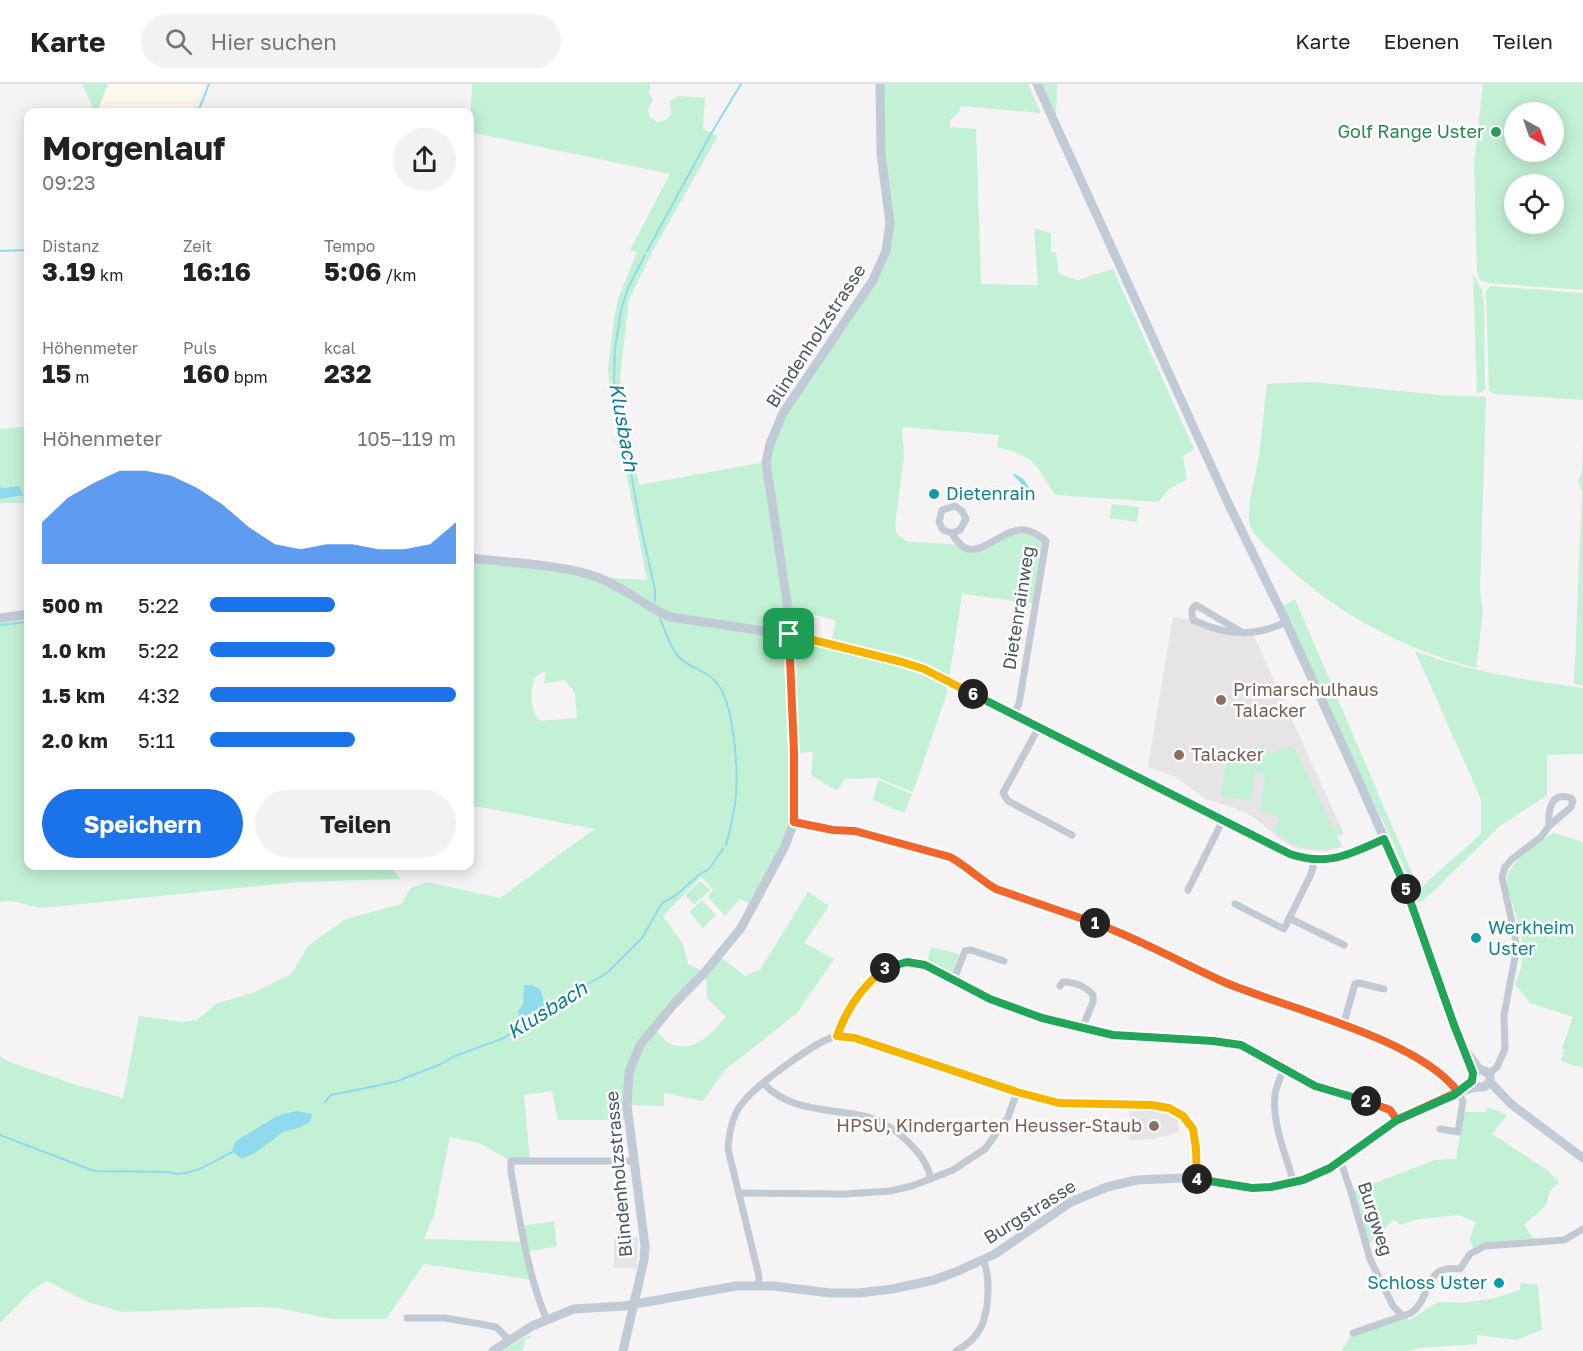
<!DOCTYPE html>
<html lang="de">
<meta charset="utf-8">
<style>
body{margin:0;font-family:"Golos Text",sans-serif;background:#f2f2f2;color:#222;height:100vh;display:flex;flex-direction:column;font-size:22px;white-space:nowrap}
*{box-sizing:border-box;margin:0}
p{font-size:20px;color:#767676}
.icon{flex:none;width:33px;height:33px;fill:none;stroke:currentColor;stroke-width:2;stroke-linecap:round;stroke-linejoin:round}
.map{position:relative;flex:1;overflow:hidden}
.panel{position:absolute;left:24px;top:24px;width:450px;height:762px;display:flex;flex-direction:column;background:#fff;border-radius:12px;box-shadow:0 3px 15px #0003}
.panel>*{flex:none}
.needle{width:39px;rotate:140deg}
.tools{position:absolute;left:1504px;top:18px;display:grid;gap:12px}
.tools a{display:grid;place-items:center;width:60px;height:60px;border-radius:50%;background:#fff;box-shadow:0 3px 15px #0003;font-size:30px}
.pin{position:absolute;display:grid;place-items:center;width:51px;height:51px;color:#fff;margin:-26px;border-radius:12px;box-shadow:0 3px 9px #0006}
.km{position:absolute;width:30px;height:30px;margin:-15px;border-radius:50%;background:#222;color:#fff;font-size:16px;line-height:30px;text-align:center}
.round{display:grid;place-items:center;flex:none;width:63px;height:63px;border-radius:32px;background:#f2f2f2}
.headline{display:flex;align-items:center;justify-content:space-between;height:102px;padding:0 18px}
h1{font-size:33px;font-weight:700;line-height:45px}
.figures{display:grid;grid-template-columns:repeat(3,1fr);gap:9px;height:102px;padding:6px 18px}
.figures div{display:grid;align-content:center}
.figures b{font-size:26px;font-weight:700}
.figures small{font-size:16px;font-weight:400}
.figures p{font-size:16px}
.chart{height:168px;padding:12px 18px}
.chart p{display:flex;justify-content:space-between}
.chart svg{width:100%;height:108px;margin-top:6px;fill:#1a73e8;opacity:.7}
.primary-button{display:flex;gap:12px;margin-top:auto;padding:12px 18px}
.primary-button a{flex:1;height:69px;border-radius:36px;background:#1a73e8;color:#fff;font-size:24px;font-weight:700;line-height:69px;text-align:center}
.primary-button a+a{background:#f2f2f2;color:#222}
ul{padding:0 18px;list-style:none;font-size:20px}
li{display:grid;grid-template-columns:96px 72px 1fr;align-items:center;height:45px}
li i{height:15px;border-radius:8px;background:#1a73e8}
header{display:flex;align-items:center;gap:36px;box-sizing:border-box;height:84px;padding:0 30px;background:#fff;border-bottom:2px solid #e0e0e0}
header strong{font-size:28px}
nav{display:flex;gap:33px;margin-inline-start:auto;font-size:21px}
.search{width:420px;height:54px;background:#f2f2f2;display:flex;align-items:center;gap:15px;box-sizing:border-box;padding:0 21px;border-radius:33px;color:#767676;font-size:22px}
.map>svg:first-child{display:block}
.commercial{fill:#fdf9ef}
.education{fill:#e6e4e5}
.green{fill:#c3f1d5;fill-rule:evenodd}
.water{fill:#90daee}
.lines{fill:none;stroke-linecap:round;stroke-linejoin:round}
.stream{stroke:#90daee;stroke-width:2}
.street{stroke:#c1cad2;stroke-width:7}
.secondary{stroke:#c1cbd6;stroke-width:9}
.split-1-casing{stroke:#fff;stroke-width:12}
.split-2-casing{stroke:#fff;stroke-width:12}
.split-3-casing{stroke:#fff;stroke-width:12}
.split-4-casing{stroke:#fff;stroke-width:12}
.split-5-casing{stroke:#fff;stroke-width:12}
.split-6-casing{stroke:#fff;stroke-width:12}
.split-7-casing{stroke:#fff;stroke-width:12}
.split-1{stroke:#f0652b;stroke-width:8}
.split-2{stroke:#f0652b;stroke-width:8}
.split-3{stroke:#22a559;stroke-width:8}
.split-4{stroke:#f5b400;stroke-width:8}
.split-5{stroke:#22a559;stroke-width:8}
.split-6{stroke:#22a559;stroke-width:8}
.split-7{stroke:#f5b400;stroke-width:8}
.leisure-dot{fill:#2e9e5b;stroke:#fff;stroke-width:2}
.culture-dot{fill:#0f9aa8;stroke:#fff;stroke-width:2}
.education-dot{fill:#8d6e63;stroke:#fff;stroke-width:2}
.labels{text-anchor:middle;stroke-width:5;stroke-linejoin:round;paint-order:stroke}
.leisure-label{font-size:18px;fill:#27864d;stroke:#fff;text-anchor:end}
.street-label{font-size:18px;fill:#4a5661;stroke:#fff}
.culture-label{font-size:18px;fill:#0d838f;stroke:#fff;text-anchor:start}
.education-label{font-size:18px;fill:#785e54;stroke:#fff;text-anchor:start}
.water-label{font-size:20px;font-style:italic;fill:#0c7c9b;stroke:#fff}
</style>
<header>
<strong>Karte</strong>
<div class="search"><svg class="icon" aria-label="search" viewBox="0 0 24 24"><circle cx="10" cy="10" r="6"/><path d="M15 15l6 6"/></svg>Hier suchen</div>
<nav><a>Karte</a><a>Ebenen</a><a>Teilen</a></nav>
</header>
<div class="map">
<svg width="1583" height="1267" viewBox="0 0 1583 1267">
<rect width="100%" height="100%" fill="#f5f3f3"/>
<path class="commercial" d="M108,0h96l-12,28h-95z"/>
<g class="education">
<path d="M1173,533l20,3 20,9 39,3 92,202 -7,3 6,10 -19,5 -29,-4 -14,-8 -26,-22 -20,-10 -29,-9 -31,-22 -27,-10z"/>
<path d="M1129,1027h31l8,2 10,7 1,12 -25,7 -25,1z"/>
<path d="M638,1153l-1,32 -23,-1v-30z"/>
</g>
<g class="green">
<path d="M82,0h26l-11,28h-2z"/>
<path d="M472,0h178l-1,9 4,6 -5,10 2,8 7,5 9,-2 5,-6 -1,-13 9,-5 26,2 -2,31 15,7 -67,118 -22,46 -9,76 3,33 16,76 127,-23 9,-32 98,-150 16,-43 -9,-153h148l13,29 -80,-7 -3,8 -8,6v7l26,2 5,155 57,1 -4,-57 17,5v19l5,1 3,21 19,6 35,-11 81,180 -11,7 4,24 -17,8 -12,14 -103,-7c-20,-32 -19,-38 -58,-48l2,-12 -97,-8 2,30 -9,68 2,9 9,7 52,4 12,5 43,-19 12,-1 21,11 -10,63 -74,-10 -15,99 -34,99 -35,-14 -33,1 -8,12 -26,-16 2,-23 -19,1v69l-40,84 -14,-7 -15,17 -17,-19 5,-8 -12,-12 -38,39 20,28 5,20 17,8 14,-16 26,20 15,-6 48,-78 21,14 -25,37 30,16 -37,54 -72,57 -22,31 -39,-8v13l-37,-1 2,15h-71l-6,-29 -28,4 6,66h-19l-32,-18 -29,-6 -16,78 -10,24 100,3 -3,-16 33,-5 3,25 -31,6 6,28 -108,-16 -38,55h-54l-54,-11 -25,-1 -130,5 -35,-10 -41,-21 -15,9 -32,33v-267l7,5 63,22 53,15 16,-82 43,6 15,-2 20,-17 36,-10 38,-19 17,-28 38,-27 55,-15 10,-16 16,-6 73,16c32,-22 62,-47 95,-69l-125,-24v-247l127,19 50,3 -37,-190 -2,-20 6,-52 4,-19 19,-47 -7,-2 40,-76 -200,-42zM788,525l48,11 -5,24 -42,-10zM543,587h3l-2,13 21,-4 10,13 2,25 -38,3c-10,-14 -8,-27 -5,-43zM706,889l1,25 19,19c-14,16 -32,37 -55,27 -7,-3 -13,-12 -18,-16z"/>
<path d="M1041,0h16l-1,33z"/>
<path d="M1483,0h100v206l-95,-7 -8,-3 -3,-8 -3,-108zM1554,28v40h-39v-40zM1554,100v40h-39v-40z"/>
<path d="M1473,190l9,16 2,12 1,87 -3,3 -5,1z"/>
<path d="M1490,202l93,7v107l-90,-6 -4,-4 -3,-99z"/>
<path d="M1313,298l125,13 48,2 -6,194 3,22 -7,55c-77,-20 -147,-58 -204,-116 -8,-8 -22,-19 -23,-32 -1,-20 6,-40 9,-59 4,-26 6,-52 9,-77z"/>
<path d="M28,342v77h-28v-74z"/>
<path d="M1583,356v246l-9,-2 8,-193 -4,-10 4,-9z"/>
<path d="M1112,420l27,3 -2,15 -27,-4z"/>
<path d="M1295,515l124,290 62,-55v-35l-66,-148c56,21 109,29 168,37v66l-36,1v40l-47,31 -77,75 -5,1 -3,-11 -34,-74 -10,-18 -88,-193z"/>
<path d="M28,530v252h362l10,13 -102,3 -257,26c-16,-2 -23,-9 -41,-6v-284z"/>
<path d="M1264,660l5,10 24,-9 40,83 6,-2 4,8 -7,3 5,9c-27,6 -46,4 -67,-16l6,-12 -20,-9 5,-31 -2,-5 -7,-1 4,-21h-3v-5z"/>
<path d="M1228,664l30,4 -7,49 -30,-5z"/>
<path d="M878,696l34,14 -8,19 -31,-13z"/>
<path d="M1553,749l30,9v226l-22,-7 3,-11 -2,-1 11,-32 -43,-14 -15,-19c14,-26 5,-56 -3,-82 -3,-9 -7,-19 -4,-28 5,-15 32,-32 45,-41z"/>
<path d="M700,797l10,9 -16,15 -9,-10z"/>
<path d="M702,816l14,15 -13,13 -14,-16z"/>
<path d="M931,863l28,7 -6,21 -26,-14z"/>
<path d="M1488,1023l19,8 -15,19 55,36 12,12 -9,9 -5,16 -21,18 11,16 -61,10 -4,-13 6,-16 -18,-7 -39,4 -19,6 -6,-6 -28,28 -15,-55 84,-32 21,-1 8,-47h21z"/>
<path d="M1521,1199l17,2 4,45 -26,10 -39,-5v9l-57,4 -11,3h-68l12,-18 49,-18 8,5 28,-18 23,1 34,-5 25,-8z"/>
<path d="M529,1251l2,3 -6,1 -1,9 -3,3h-19z"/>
</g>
<g class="water">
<path d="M1012,390c13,1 21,16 18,29l-10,-21z"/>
<path d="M0,402l2,2 17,-2 4,9 -23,4z"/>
<path d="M524,901h8l9,5 4,16 -21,11 -5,-1 -1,-5 5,-7z"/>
<path d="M296,1027l16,3 -2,8 -12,6 -15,4 -28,21 -14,6 -9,-8 4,-10 41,-25z"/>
</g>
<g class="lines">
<g class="stream">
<path d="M198,28l11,-28"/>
<path d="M0,167l28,-1"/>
<path d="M647,167l65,-119 29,-48"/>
<path d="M645,171l-17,33 -7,22 -6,39 -1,31 26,143 15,67v12"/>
<path d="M660,535c6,13 11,32 22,41 13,10 28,12 37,26 16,24 20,90 16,118 -2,14 -5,27 -9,41"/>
<path d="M0,541l28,-3"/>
<path d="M325,1018l6,-7 64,-13 44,-17 16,-9 49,-18 31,-20 22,-11 15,-14 35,-20 35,-35 20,-35 13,-7 25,-22 9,-5 14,-20"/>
<path d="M0,1051l94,36 74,1c21,8 47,-12 66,-21"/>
</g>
<g class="street">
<path d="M952,449l8,-3 6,-11 -4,-8 -7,-5 -13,4 -3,12 4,8 9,3c21,40 45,-6 73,-3 8,1 15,6 21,11l-27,163 -5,10"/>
<path d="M1243,549l-47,-28c-5,4 -5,8 -3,15 32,15 60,18 93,2"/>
<path d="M1039,643l-36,66 5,8 64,34"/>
<path d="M794,738l39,8 22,1 95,26c17,9 30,23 46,32 37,13 75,24 112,39 41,16 78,39 119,55 59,23 208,63 236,118l-5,31 -18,-3"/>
<path d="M1188,806l35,-70"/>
<path d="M1235,820l49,25 27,-55 4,-14"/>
<path d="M1289,834l55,27"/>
<path d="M954,895l11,-28 6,-1 33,11"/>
<path d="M1060,902l3,-4c10,-1 24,5 30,13v7l-10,24"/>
<path d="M1343,942l12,-42 4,-1 25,6"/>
<path d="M837,952l13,-27 14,-21 11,-12 10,-8 11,-4 20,-1 21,8 53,28 52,19 71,17 100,6 28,4 74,41 75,24 7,10"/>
<path d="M1284,984c-3,9 -8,18 -9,27 -3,30 11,60 19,88"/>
<path d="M1489,990l8,-7 8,-18 -1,-34 12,-63 -1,-16 -13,-59 3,-10 7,-8 29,-22 8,-11 22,-19 2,-6 -2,-3c-21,-7 -23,13 -22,28"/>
<path d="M764,1000c27,29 69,24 104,33 17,5 33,17 45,30 10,10 15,19 18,32"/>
<path d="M1339,1078l4,6 8,24 19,67 23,47 9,9"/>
<path d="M739,1109l106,1 45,-3 22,-5 41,-16 32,-21 23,-32 9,-25"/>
<path d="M759,1201v-9l-31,-127c1,-17 4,-35 16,-48 14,-17 72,-60 92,-65 6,-1 13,1 19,2 42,14 84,27 126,42 25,8 53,20 79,23 28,4 97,-4 118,9 22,15 20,44 19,67"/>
<path d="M407,1234h38l35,6 16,3 13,13"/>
<path d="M546,1234c-19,-46 -26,-97 -35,-146v-11h123"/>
<path d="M1353,1249l58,-20c22,-16 11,-49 49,-44l10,-15 15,-8 79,-6 19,-11"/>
<path d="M956,1267c25,-13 31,-31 32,-59 0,-12 0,-21 -5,-32"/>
</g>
<g class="secondary">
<path d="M1037,0l192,421 51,104 77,168 48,108 49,140 10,24 15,20"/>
<path d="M470,474c39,5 91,6 127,19 27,10 47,29 73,40l135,20 97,25 22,7 373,187c36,8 56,-3 87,-17"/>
<path d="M0,534l28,-4"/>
<path d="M1490,998l-6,5h-7l-4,-4 -1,-8 7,-6 8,3 3,5v5l21,22 72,54"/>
<path d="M493,1267l39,-25 42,-17 50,-3 112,-20h38l56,7h29l33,-4 42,-9 24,-9 37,-17 76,-52 36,-15 30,-7 47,-2 68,10 19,-1 23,-4 36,-15 49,-36 24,-15 55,-25 19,-5"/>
<path d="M623,1267l21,-91 1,-14 -18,-141 2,-33 11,-27 34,-41 31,-32 36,-44 44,-82 9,-24v-69l-6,-144 -22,-147 4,-18 13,-31 90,-133 13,-29 4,-28 -9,-69 -1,-70"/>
</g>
</g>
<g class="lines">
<defs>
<path id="split-1" d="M789,550l5,119v69l39,8 22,1 95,26c17,9 30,23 46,32l99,34"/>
<path id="split-2" d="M1095,839c45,16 86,40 129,59 63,27 194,56 234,110l-61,28 -7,-10 -24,-9"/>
<path id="split-3" d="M885,884l22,-6 18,3 65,34 52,19 71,17 100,6 28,4 74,41 51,15"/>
<path id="split-4" d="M885,884c-22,18 -39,42 -48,68l18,2 162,54 42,11 92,2 18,3 14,8 10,13 3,20 1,30"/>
<path id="split-5" d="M1197,1095l55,9 19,-1 32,-7 27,-12 67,-48 57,-25 18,-14 1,-8 -19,-48 -48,-136"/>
<path id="split-6" d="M973,610l317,160c38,13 60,0 94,-15l22,50"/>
<path id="split-7" d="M789,550l113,28 22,7 49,25"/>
</defs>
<use href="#split-1" class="split-1-casing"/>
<use href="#split-2" class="split-2-casing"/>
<use href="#split-3" class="split-3-casing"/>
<use href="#split-4" class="split-4-casing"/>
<use href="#split-5" class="split-5-casing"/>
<use href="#split-6" class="split-6-casing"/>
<use href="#split-7" class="split-7-casing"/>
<use href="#split-1" class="split-1"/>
<use href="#split-2" class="split-2"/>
<use href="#split-3" class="split-3"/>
<use href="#split-4" class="split-4"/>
<use href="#split-5" class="split-5"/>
<use href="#split-6" class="split-6"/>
<use href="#split-7" class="split-7"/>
</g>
<circle class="leisure-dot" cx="1496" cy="48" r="6"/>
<g class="culture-dot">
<circle cx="934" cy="410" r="6"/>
<circle cx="1476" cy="854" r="6"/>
<circle cx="1499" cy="1199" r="6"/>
</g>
<g class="education-dot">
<circle cx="1221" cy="616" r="6"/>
<circle cx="1179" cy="671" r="6"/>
<circle cx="1154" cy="1042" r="6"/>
</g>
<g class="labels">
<g class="leisure-label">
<text x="1484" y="54">Golf Range Uster</text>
</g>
<g class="street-label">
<text transform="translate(816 252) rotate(-57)" y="6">Blindenholzstrasse</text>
<text transform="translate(1019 524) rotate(-81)" y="6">Dietenrainweg</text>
<text transform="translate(619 1090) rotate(-95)" y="6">Blindenholzstrasse</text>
<text transform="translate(1030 1128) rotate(-32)" y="6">Burgstrasse</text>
<text transform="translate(1375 1135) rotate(72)" y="6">Burgweg</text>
</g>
<g class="culture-label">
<text x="946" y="416">Dietenrain</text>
<text x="1488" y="850">Werkheim<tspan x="1488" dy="21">Uster</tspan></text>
<text x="1487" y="1205" text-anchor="end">Schloss Uster</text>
</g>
<g class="education-label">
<text x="1233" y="612">Primarschulhaus<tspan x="1233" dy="21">Talacker</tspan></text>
<text x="1191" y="677">Talacker</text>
<text x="1142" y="1048" text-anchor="end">HPSU, Kindergarten Heusser-Staub</text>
</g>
<g class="water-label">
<text transform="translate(624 343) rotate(80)" y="7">Klusbach</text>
<text transform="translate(547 926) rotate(-32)" y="7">Klusbach</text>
</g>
</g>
</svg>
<div class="tools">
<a><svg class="needle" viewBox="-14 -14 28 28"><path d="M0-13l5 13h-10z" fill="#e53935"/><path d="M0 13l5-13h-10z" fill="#767676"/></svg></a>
<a><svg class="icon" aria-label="locate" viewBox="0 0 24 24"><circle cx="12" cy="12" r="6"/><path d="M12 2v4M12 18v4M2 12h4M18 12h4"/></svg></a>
</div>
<div class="pin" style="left:789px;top:550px;background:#1e9e55"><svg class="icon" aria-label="arrive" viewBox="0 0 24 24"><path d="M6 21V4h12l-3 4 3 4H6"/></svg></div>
<b class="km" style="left:1095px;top:839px">1</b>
<b class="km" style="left:1366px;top:1017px">2</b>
<b class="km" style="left:885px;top:884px">3</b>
<b class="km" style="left:1197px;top:1095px">4</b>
<b class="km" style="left:1406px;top:805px">5</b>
<b class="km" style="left:973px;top:610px">6</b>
<section class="panel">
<div class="headline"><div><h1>Morgenlauf</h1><p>09:23</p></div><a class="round"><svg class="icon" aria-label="share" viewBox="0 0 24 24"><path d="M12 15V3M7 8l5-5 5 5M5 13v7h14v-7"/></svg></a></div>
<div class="figures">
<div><p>Distanz</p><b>3.19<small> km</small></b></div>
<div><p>Zeit</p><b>16:16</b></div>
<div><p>Tempo</p><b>5:06<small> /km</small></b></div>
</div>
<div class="figures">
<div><p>Höhenmeter</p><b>15<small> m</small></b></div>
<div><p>Puls</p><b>160<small> bpm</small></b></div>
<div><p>kcal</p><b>232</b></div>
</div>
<div class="chart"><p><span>Höhenmeter</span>105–119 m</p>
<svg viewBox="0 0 160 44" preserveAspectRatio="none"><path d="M0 44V27L10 17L20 11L30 6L40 6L50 8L60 13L70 20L80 29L90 36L100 38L110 36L120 36L130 38L140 38L150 36L160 27V44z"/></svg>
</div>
<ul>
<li><b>500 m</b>5:22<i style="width:51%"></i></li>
<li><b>1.0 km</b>5:22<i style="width:51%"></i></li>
<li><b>1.5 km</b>4:32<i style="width:100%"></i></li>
<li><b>2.0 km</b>5:11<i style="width:59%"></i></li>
</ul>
<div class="primary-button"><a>Speichern</a><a>Teilen</a></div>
</section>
</div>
